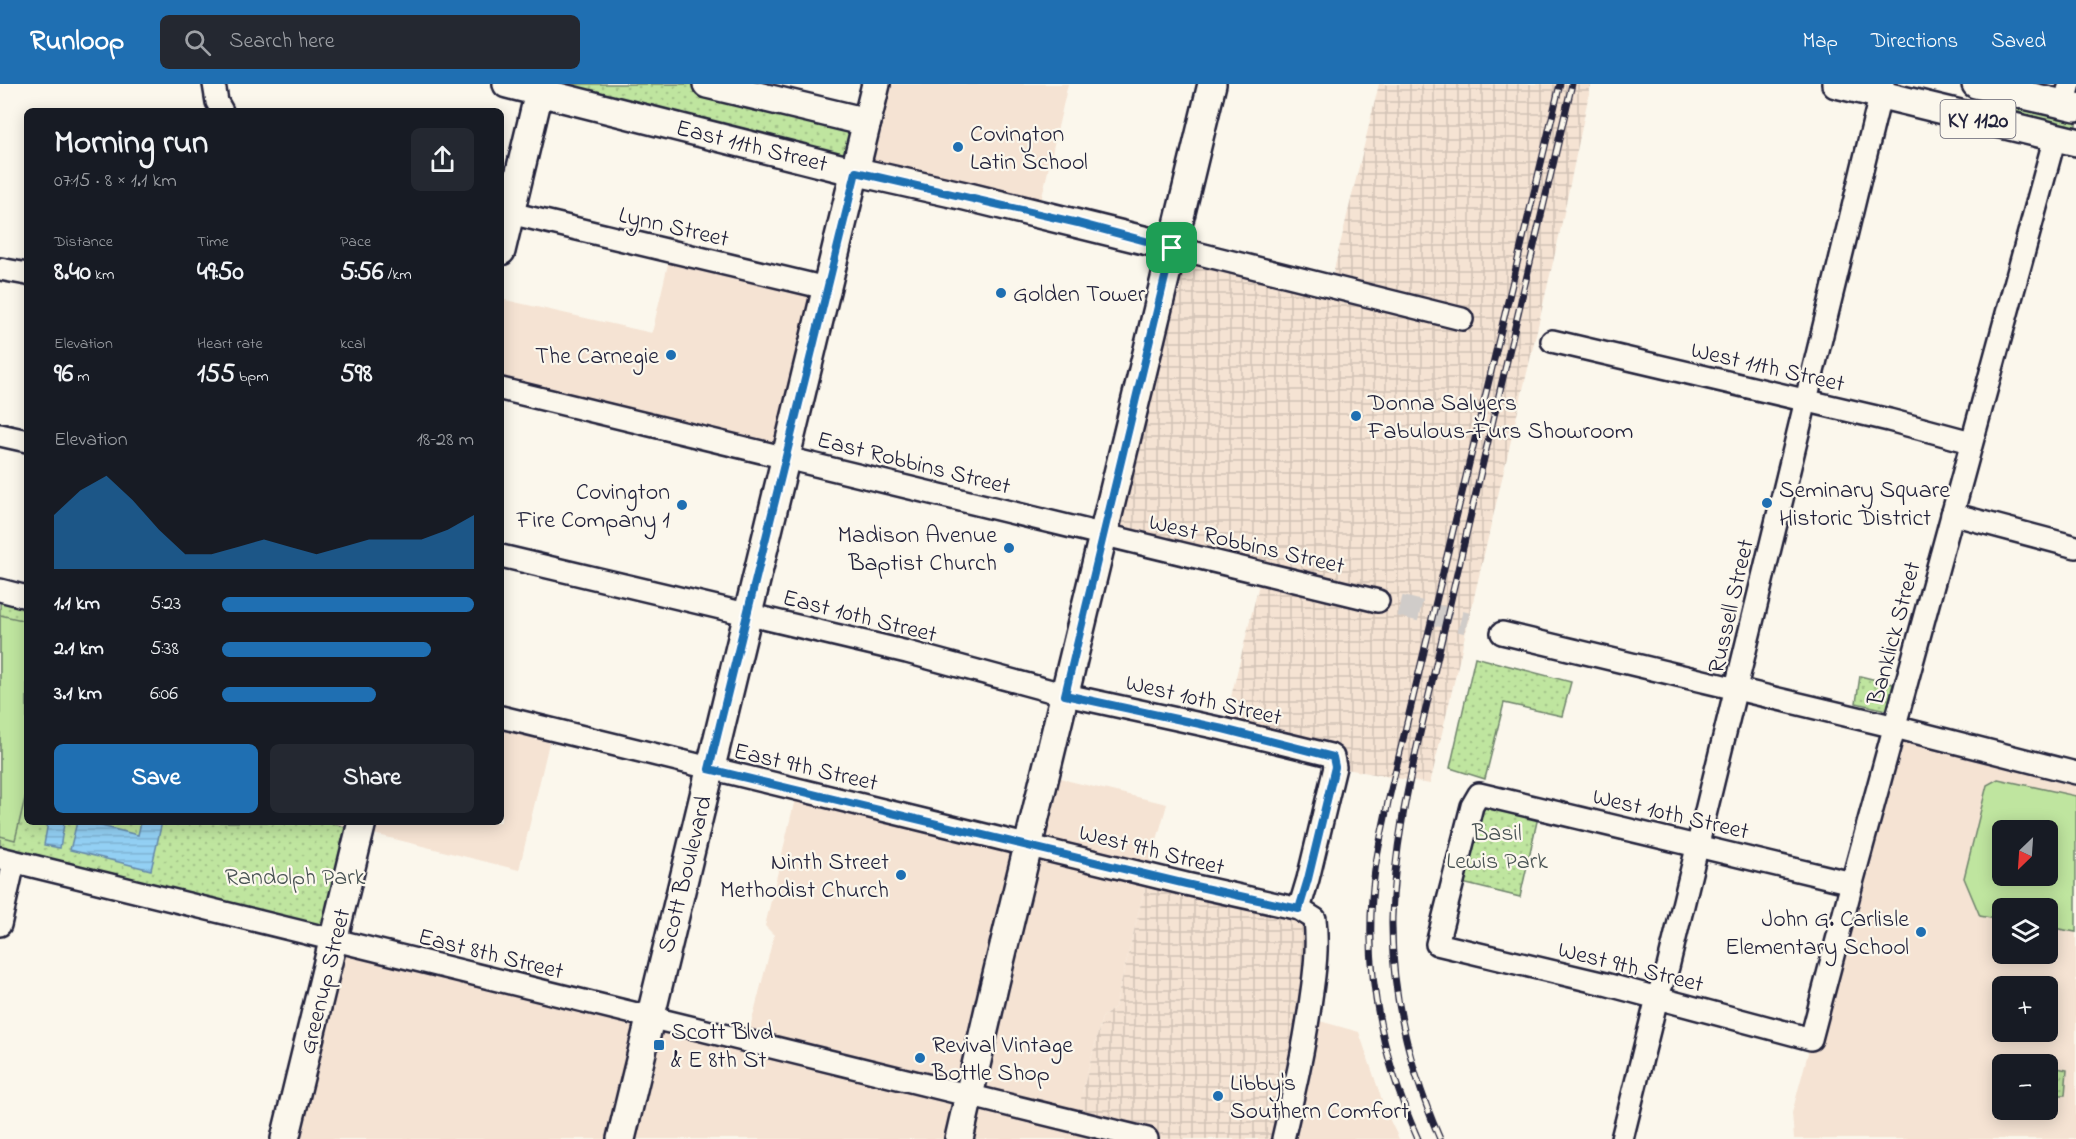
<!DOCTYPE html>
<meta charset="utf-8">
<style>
body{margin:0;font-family:"Indie Flower",sans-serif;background:#242831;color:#f1f3f6;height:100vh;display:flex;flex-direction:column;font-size:22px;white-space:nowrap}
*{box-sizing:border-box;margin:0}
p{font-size:20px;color:#9ea1a6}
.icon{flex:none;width:33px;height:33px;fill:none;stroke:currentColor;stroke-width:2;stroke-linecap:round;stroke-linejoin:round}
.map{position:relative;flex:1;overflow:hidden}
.side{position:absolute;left:24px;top:24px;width:480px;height:717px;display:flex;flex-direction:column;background:#171b24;border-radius:9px;box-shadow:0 3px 15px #0003}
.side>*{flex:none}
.needle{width:39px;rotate:205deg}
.fabs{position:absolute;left:1992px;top:736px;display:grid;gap:12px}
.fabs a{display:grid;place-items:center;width:66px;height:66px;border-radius:9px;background:#171b24;box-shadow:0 3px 15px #0003;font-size:30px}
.pin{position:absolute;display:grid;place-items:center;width:51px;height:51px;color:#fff;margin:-26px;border-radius:12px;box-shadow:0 3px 9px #0006}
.round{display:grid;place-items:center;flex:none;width:63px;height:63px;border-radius:9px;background:#242831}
.head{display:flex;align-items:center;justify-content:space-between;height:102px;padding:0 30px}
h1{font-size:33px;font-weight:700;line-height:45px}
.metrics{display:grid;grid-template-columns:repeat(3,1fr);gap:9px;height:102px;padding:6px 30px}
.metrics div{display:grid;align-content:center}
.metrics b{font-size:26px;font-weight:700}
.metrics small{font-size:16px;font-weight:400}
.metrics p{font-size:16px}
.chart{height:168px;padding:12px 30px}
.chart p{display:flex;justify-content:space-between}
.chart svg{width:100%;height:108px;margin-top:6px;fill:#1f6fb2;opacity:.7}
.button{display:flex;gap:12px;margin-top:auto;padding:12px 30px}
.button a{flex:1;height:69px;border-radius:9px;background:#1f6fb2;color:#fff;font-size:24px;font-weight:700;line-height:69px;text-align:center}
.button a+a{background:#242831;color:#f1f3f6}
ul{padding:0 30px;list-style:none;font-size:20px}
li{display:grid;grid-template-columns:96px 72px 1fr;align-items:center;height:45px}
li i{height:15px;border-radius:8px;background:#1f6fb2}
header{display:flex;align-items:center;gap:36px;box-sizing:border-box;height:84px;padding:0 30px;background:#1f6fb2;color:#fff}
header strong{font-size:28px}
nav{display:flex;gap:33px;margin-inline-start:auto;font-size:21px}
.search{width:420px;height:54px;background:#242831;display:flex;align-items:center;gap:15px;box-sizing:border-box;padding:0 21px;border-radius:9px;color:#9ea1a6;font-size:22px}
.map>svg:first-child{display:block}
.built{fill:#f5e3d3;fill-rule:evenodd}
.industrial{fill:url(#industrial-grid)}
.grass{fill:url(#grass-dots);stroke:#70846d;stroke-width:1.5}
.garden{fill:#bfe59f;stroke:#70846d;stroke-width:1.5;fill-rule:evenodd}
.water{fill:url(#water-rules);stroke:#668aaa;stroke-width:1.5}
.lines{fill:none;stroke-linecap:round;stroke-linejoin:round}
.minor-tunnel{stroke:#d0ccc9;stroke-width:21;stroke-dasharray:21 10;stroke-linecap:butt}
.minor-casing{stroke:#22223b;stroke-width:26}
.major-casing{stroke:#22223b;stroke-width:32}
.minor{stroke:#fbf7ec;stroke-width:21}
.major{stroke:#fbf7ec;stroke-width:27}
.rail-casing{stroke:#22223b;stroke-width:7}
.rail{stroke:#fbf7ec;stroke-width:4.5;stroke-dasharray:14;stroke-linecap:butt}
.route-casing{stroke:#fff;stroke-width:12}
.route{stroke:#1f6fb2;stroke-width:8}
.poi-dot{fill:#1f6fb2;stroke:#fbf7ec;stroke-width:2}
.labels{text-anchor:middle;stroke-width:4.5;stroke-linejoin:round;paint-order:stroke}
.shield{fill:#fbf7ec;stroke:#636270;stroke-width:1.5}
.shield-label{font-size:22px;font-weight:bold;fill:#22223b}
.poi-label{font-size:24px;fill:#22223b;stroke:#fbf7ec;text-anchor:start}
.street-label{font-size:24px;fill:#22223b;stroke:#fbf7ec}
.park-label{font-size:24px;fill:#495354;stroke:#fbf7ec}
</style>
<header>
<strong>Runloop</strong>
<div class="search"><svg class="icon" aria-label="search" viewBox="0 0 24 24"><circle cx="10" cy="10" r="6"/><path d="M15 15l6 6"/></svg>Search here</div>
<nav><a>Map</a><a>Directions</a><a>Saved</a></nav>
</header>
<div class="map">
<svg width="2076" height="1055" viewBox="0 0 2076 1055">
<defs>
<pattern id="industrial-grid" width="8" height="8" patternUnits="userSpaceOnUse" patternTransform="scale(1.5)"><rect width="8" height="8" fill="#f5e3d3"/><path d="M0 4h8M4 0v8" fill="none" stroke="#d2c2b6"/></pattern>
<pattern id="grass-dots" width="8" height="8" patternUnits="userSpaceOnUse" patternTransform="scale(1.5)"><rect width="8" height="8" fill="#bfe59f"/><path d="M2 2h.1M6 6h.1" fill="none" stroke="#a4c48a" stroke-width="1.8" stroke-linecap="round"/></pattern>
<pattern id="water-rules" width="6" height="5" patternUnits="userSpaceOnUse" patternTransform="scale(1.5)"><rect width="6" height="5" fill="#93d0f4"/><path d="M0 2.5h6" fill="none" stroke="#7eb2d2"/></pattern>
</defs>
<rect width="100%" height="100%" fill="#fbf7ec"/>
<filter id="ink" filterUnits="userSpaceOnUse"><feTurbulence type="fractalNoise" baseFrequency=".0167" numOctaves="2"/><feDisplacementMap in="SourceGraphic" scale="12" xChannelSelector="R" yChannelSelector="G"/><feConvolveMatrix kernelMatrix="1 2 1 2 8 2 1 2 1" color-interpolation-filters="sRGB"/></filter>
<g filter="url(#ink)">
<g class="built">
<path d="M876,0h192l-30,130 -182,-42z"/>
<path d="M671,167l155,37 -41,169 -284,-68v-90l151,34z"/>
<path d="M501,633l51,13 -33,140 -193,-48h175z"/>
<path d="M1895,643l181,46v366h-282l-2,-26zM2002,747h46v45h-46zM2002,825h46v45h-46zM2002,903h46v45h-46zM2002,981h46v45h-46z"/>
<path d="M1047,688l22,9 98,23 -17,61v10l-7,20 -28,112 -13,11 -20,75 65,46h-862l49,-199 416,102v-14l24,-93 -9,-9 30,-127 234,46z"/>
<path d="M1309,934l50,14 27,80 13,27h-116z"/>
</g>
<g class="industrial">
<path d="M1379,0h212l-33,157 -128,543 -95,-17 -112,-38 39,-157 -158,-36 68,-289 158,39z"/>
<path d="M1150,791l165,44 -32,220h-136l-70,-17 5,-29 20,-75 13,-11 28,-112z"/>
</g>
<g class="grass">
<path d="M541,0h166l160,38 -11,50z"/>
<path d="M1980,20l60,8 36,8v11l-98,-26z"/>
<path d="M0,507l27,6v225h299l34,9 -26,109 -334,-82z"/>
<path d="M1475,573l96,25 -9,34 -58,-13 -19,76 -35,-11z"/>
<path d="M1860,592l33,8 -6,26 -31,-7z"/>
<path d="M1479,710l61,14 -20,89 -66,-16z"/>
<path d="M2048,982l19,4 -2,25h-17z"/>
</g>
<g class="garden">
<path d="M0,531l27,6v169l-12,50 -15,-4z"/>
<path d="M1998,695l78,17v136l-28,-5v-18h-46v11l-22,-4 -16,-38 23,-93zM2002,747h46v45h-46z"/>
</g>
<g class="water">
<path d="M48,738l16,2 -4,24 -16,-3z"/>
<path d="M77,738h8l53,13 3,-13h21l-11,48 -81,-20z"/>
</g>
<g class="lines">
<path class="minor-tunnel" d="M1400,522l67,17"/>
<defs>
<g id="minor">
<path d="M214,0l3,18 5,9"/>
<path d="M2064,20l6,-20"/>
<path d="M510,129l316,75"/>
<path d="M1172,163l290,72"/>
<path d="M0,185l27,5"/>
<path d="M1552,257l337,79 82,22"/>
<path d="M501,305l877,212"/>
<path d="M0,351l27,6"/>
<path d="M1952,430l124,33"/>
<path d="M501,472l406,96 159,43 157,34 107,26 3,2 2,10 -27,112 -9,30"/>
<path d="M0,506l27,7"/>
<path d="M1502,549l381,91 193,49"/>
<path d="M501,633l685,167 113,25 16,10c3,27 0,52 -4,79 -6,47 -17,94 -28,141"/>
<path d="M0,774l1147,281"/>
<path d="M1852,799l-373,-89 -7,12 -35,138 168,40 206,55 41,-156 203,-746"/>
<path d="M0,841l14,-63"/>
<path d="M1622,1055l35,-141 11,-31 215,-883"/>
</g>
<g id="major">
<path d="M507,0l333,84 125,28 207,51"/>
<path d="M707,0l160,38"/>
<path d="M1836,0l240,58"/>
<path d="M1976,0l100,23"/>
<path d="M501,167l40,-167"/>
<path d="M285,1055l77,-317"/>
<path d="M621,1055l255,-1055"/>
<path d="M959,1055l35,-152 218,-903"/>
</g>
</defs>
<use href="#minor" class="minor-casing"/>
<use href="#major" class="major-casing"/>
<use href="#minor" class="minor"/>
<use href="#major" class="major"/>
<defs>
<g id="rail">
<path d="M1418,1055c-38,-85 -56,-176 -43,-269 3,-23 9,-46 13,-68l172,-718"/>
<path d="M1440,1055c-30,-69 -49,-145 -48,-221 2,-67 15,-129 30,-193 11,-48 22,-96 33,-143 39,-166 78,-332 117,-498"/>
</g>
</defs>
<use href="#rail" class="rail-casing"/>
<use href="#rail" class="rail"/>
</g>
</g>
<g class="lines" filter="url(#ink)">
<defs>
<path id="route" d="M856,88l222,51 94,25 -107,447 158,34 110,28 2,10 -27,112 -9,30 -113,-25 -477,-115z"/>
</defs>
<use href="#route" class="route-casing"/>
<use href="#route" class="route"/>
</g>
<g class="poi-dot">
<circle cx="958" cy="63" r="6"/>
<circle cx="1001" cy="209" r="6"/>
<circle cx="671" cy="271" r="6"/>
<circle cx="1356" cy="332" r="6"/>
<circle cx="1767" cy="419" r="6"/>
<circle cx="682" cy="421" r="6"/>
<circle cx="1009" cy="464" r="6"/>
<circle cx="901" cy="791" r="6"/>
<circle cx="1921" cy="848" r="6"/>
<rect x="653" y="955" width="12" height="12" rx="3"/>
<circle cx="920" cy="974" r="6"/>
<circle cx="1218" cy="1012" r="6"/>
</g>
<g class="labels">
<rect class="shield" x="1940.5" y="16" width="75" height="38" rx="4.5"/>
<g class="shield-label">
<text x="1978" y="43">KY 1120</text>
</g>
<g class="poi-label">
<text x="970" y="57">Covington<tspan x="970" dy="28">Latin School</tspan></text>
<text x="1013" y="217">Golden Tower</text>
<text x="659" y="279" text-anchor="end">The Carnegie</text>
<text x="1368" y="326">Donna Salyers<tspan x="1368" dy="28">Fabulous-Furs Showroom</tspan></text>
<text x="1779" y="413">Seminary Square<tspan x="1779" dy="28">Historic District</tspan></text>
<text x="670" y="415" text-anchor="end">Covington<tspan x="670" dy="28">Fire Company 1</tspan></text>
<text x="997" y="458" text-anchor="end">Madison Avenue<tspan x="997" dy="28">Baptist Church</tspan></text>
<text x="889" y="785" text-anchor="end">Ninth Street<tspan x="889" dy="28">Methodist Church</tspan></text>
<text x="1909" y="842" text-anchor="end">John G. Carlisle<tspan x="1909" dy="28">Elementary School</tspan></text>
<text x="671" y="955">Scott Blvd<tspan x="671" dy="28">&amp; E 8th St</tspan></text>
<text x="932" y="968">Revival Vintage<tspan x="932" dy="28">Bottle Shop</tspan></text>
<text x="1230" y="1006">Libby's<tspan x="1230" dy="28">Southern Comfort</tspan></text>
</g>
<g class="street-label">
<text transform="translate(752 61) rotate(14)" y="8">East 11th Street</text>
<text transform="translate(674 142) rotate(13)" y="8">Lynn Street</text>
<text transform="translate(1768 282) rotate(13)" y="8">West 11th Street</text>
<text transform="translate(914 378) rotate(14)" y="8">East Robbins Street</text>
<text transform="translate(1247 459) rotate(13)" y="8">West Robbins Street</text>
<text transform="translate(1730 522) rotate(-77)" y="8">Russell Street</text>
<text transform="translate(860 531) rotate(14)" y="8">East 10th Street</text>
<text transform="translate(1893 549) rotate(-75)" y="8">Banklick Street</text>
<text transform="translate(1204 615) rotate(13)" y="8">West 10th Street</text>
<text transform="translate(806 682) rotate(13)" y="8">East 9th Street</text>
<text transform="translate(1671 729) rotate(13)" y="8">West 10th Street</text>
<text transform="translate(1152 765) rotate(14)" y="8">West 9th Street</text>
<text transform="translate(684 790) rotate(-76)" y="8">Scott Boulevard</text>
<text transform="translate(491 869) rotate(14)" y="8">East 8th Street</text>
<text transform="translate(1631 882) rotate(14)" y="8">West 9th Street</text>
<text transform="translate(324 897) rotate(-76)" y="8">Greenup Street</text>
</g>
<g class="park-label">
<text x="1497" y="756">Basil<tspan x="1497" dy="28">Lewis Park</tspan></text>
<text x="295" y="800">Randolph Park</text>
</g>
</g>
</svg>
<div class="fabs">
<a><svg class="needle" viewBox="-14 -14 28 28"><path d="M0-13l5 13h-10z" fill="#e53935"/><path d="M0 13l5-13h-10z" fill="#9ea1a6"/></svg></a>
<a><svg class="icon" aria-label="layers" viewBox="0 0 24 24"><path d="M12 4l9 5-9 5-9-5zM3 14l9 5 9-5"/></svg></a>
<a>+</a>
<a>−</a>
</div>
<div class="pin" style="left:1172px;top:164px;background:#1e9e55"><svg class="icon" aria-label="arrive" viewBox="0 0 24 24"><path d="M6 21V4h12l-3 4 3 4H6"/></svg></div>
<section class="side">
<div class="head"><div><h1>Morning run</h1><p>07:15 · 8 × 1.1 km</p></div><a class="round"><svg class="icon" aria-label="share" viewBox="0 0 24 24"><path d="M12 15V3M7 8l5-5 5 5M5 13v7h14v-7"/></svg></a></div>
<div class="metrics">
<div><p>Distance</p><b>8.40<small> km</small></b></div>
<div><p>Time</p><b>49:50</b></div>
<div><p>Pace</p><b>5:56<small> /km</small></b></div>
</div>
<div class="metrics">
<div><p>Elevation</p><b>96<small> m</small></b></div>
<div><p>Heart rate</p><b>155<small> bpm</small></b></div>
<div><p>kcal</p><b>598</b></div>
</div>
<div class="chart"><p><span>Elevation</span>18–28 m</p>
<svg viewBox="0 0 160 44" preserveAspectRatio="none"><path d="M0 44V22L10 12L20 6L30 16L40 28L50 38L60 38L70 35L80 32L90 35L100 38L110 35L120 32L130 32L140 32L150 28L160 22V44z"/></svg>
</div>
<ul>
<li><b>1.1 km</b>5:23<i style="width:100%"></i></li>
<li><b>2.1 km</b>5:38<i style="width:83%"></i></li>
<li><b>3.1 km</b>6:06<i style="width:61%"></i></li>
</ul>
<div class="button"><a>Save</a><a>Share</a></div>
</section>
</div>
